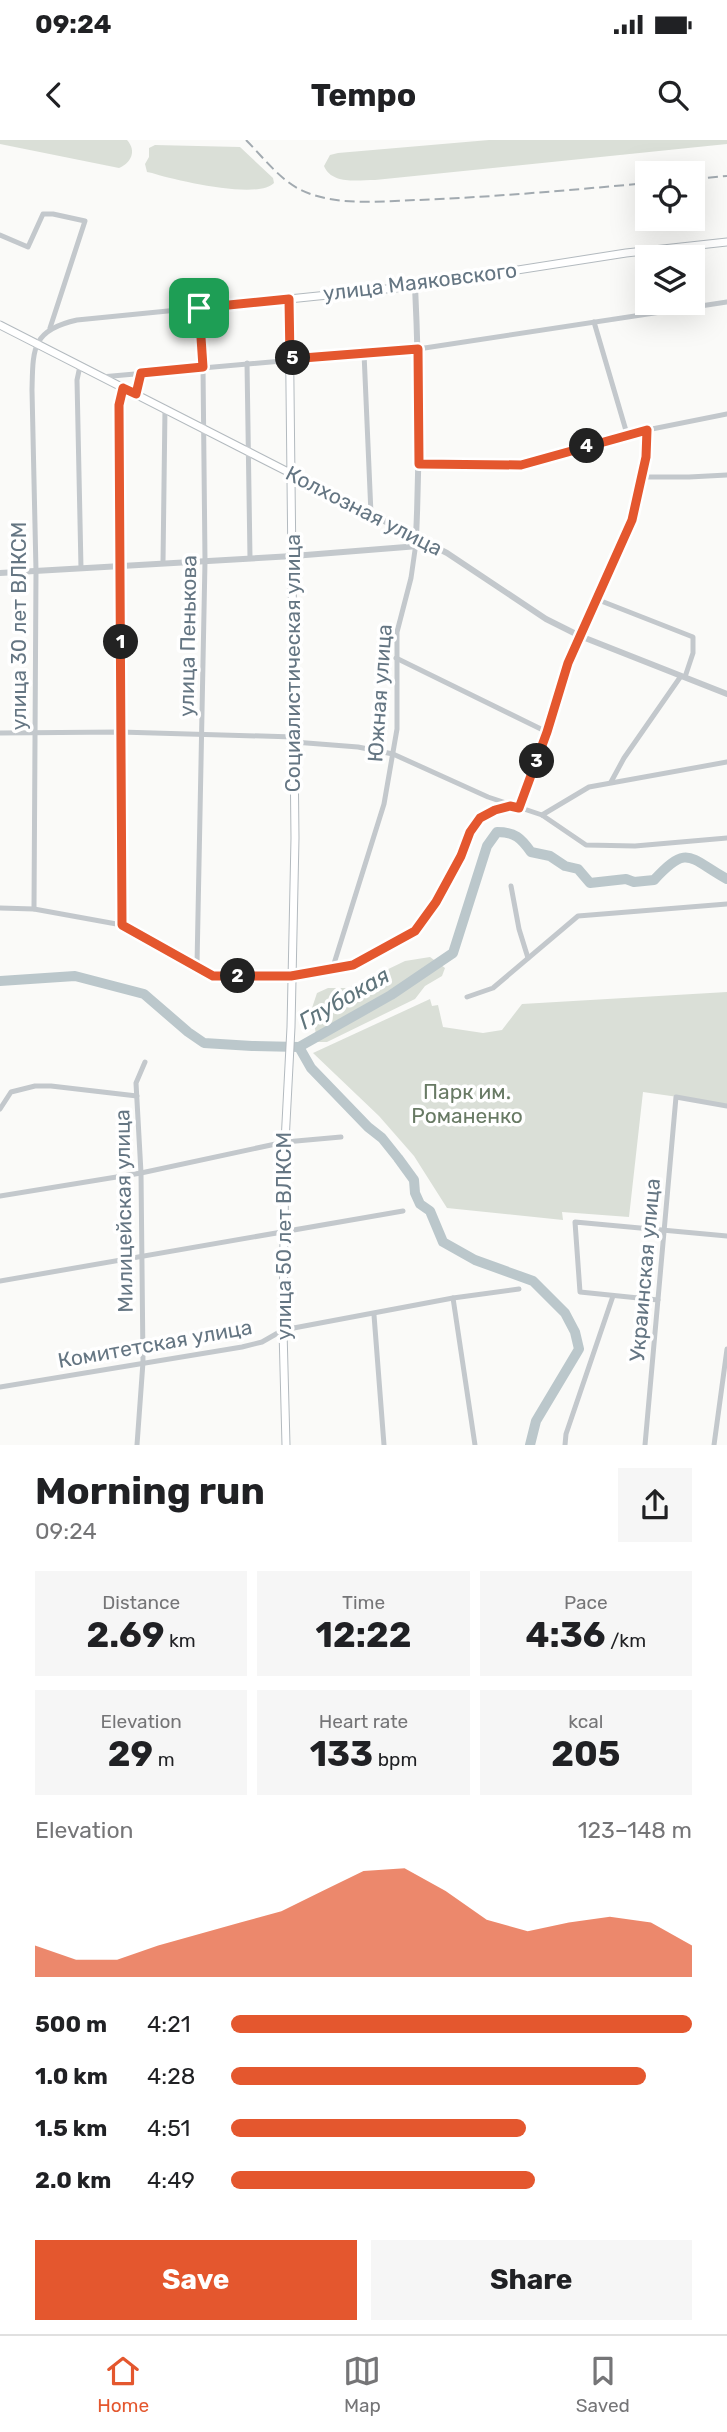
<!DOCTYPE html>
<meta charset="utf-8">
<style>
body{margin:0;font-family:Rubik,sans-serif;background:#f6f6f6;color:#202124;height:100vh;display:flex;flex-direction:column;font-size:26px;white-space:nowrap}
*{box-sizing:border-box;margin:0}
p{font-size:23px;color:#757577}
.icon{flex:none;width:38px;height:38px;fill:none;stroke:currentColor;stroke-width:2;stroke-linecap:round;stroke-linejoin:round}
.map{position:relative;height:1305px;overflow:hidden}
.details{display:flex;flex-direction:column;background:#fff;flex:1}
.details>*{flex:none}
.buttons{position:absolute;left:635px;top:21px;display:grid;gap:14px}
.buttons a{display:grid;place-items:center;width:70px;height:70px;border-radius:0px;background:#fff;box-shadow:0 7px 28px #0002;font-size:35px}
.pin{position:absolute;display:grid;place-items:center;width:60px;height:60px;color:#fff;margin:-30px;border-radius:14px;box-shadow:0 4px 10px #0006}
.km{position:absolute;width:35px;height:35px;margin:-18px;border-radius:50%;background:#222;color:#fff;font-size:19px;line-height:35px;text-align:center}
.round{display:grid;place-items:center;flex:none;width:74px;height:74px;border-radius:0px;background:#f6f6f6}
.summary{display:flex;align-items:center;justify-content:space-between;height:119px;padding:0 35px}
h1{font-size:38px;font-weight:700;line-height:52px}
.figures{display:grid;grid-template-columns:repeat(3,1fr);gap:10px;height:119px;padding:7px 35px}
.figures div{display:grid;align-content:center;border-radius:0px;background:#f6f6f6;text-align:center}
.figures b{font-size:35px;font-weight:700}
.figures small{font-size:19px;font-weight:400}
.figures p{font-size:19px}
.chart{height:196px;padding:14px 35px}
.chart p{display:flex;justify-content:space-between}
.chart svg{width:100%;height:126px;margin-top:7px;fill:#e4572e;opacity:.7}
.button{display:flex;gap:14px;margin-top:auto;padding:14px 35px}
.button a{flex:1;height:80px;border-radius:0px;background:#e4572e;color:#fff;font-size:28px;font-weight:700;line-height:80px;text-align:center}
.button a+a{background:#f6f6f6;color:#202124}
ul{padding:0 35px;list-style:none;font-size:23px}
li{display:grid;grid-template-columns:112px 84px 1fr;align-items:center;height:52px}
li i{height:18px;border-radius:9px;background:#e4572e}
.status{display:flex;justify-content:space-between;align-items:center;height:49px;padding:0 35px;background:#fff;direction:ltr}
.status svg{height:19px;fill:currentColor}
header{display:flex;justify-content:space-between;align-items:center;height:91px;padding:0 35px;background:#fff;font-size:32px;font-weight:700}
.dock{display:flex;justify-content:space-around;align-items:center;height:98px;border-top:2px solid #e0e0e0;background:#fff;font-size:19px;color:#757577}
.dock a{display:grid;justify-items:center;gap:4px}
.dock .current{color:#e4572e}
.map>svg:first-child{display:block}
.green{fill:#dadfd7}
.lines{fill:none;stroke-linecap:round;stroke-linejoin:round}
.river{stroke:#bbc7cb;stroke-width:10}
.secondary-casing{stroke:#b3babf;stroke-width:9}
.minor{stroke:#c3c8cc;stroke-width:5}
.tertiary{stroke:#c3c8cc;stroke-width:6}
.secondary{stroke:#fff;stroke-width:7}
.rail{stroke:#a2aab0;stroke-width:2;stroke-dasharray:10 5;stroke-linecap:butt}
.route-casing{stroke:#fff;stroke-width:14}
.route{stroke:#e4572e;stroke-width:9}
.labels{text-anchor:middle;stroke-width:7;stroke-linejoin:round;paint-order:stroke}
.street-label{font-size:21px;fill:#657683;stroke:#fff}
.park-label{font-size:21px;fill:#687a64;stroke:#fff}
.water-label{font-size:23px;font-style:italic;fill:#60757c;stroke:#fff}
</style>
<div class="status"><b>09:24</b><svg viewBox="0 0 49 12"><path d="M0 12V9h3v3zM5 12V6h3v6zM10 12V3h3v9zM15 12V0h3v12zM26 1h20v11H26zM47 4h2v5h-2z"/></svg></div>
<header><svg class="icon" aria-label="back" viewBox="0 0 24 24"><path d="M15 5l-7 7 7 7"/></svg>Tempo<svg class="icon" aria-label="search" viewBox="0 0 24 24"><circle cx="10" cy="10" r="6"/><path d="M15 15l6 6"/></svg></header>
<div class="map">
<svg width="727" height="1305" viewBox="0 0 727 1305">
<rect width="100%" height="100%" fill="#fafaf8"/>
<g class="green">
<path d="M0,0h127c10,11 4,23 -8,28l-119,-24z"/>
<path d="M489,0h238v4l-352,36c-17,0 -43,5 -51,-14l6,-11 8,-2z"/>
<path d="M155,5l85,2 33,31 1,5c-16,17 -100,-3 -122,-10l-5,-1 -2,-8 4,-7v-9z"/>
<path d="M430,817l15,11 -3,8 -17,10 -10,13 -88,43h-10l-5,-34 5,-15 11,-5h21l56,-27z"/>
<path d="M727,852v112l-84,-12 -14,125 -67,-5 1,8 -116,-12 -33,-52 -35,-40 -66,-63 117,-54 2,7 6,-1 5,22 40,6 19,-3 20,-26z"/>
</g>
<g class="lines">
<g class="river">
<path d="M0,841l75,-5 69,18 44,38 16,11 48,3 47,1 92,-52 62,-42 34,-107 10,-14c18,0 24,6 34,20l19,4 15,10 13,3 12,14 36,-4 8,3 20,-2c34,-37 35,-22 73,-1"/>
<path d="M299,907l12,21 57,59 14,11 16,20 16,22 1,13 5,11 10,7 13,31 32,18 58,21 32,32 10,19 4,17 -43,72 -6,24"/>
</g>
<defs>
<g id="secondary">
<path d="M0,185l292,149"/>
<path d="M286,1305l-3,-115 2,-188 6,-115 4,-189 -6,-539 126,-13 211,-33 101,-11"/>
</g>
</defs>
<use href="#secondary" class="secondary-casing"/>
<g class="minor">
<path d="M0,95l28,12 15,-33h10l32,7 -35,107"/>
<path d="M594,182l33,112"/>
<path d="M364,213l7,161"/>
<path d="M247,223l3,195"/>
<path d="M80,226l-3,14 4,188"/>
<path d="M101,237l317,-28 309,-47"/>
<path d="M136,255l5,-22"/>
<path d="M419,324l102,1 106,-31 100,-20"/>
<path d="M643,337h46l38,-2"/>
<path d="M163,423l2,-155"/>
<path d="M596,459l97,38v16l-8,24"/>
<path d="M396,518l151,74"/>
<path d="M0,593l120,-1 174,5"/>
<path d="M294,602l64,5 35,7 95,43 54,18 44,30 49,1 92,-8"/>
<path d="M611,642l13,-24 57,-82"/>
<path d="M519,668l28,-76 21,-69 64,-143 14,-63 1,-27"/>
<path d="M542,675l47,-28 138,-25"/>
<path d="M511,746l8,43 9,29"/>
<path d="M0,768l34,1 88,16 91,51 78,1 51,-9 20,-6 53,-31 21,-29 25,-46 13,-31 13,-12 23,-8"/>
<path d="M34,769l2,-338 -4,-181c1,-40 -1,-60 45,-70l212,-21"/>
<path d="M122,785l-3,-520 4,-16"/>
<path d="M197,825l8,-404 -2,-194 -4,-59"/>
<path d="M332,830l52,-166 13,-75v-97l14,-54 5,-35"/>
<path d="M467,857l26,-9 85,-72 149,-12"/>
<path d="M0,969l11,-17 24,-6h16l86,10"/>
<path d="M0,1056l141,-23 144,-31 56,-5"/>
<path d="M0,1141l403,-70"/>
<path d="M453,1158l22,147"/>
<path d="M658,1160l-78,-8 -5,-70 152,14"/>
<path d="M374,1175l10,130"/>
<path d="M0,1247l242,-40 20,-5 21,-12 170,-32 66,-9"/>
<path d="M137,1305l6,-83 -2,-189 -5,-90 9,-21"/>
<path d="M565,1305l1,-11 47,-138"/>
<path d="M645,1305l31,-348 51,9"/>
<path d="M714,1305l13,-96"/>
</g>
<g class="tertiary">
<path d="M415,146c4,84 5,167 1,251"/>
<path d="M292,334l155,79 99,66 34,17 147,58"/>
<path d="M0,433l293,-17 138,-11"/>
</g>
<use href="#secondary" class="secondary"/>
<g class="rail">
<path d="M246,0c17,17 34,40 55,50 35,17 80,11 117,10 76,-3 153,-10 230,-17"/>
<path d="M693,39l34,-3"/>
</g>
</g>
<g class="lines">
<defs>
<path id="route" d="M289,159l1,60 128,-10 1,115 102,1 126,-35 -1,27 -14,63 -64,143 -21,69 -28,76 -9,-2 -15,4 -15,8 -10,14 -9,24 -25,46 -21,29 -62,34 -62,11h-78l-91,-51 -3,-520 4,-17 13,6 5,-21 62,-6 -4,-59z"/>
</defs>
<use href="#route" class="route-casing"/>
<use href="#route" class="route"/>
</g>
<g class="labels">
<g class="street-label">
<text transform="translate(420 142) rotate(-7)" y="7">улица Маяковского</text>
<text transform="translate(364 371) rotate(27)" y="7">Колхозная улица</text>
<text transform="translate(19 486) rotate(-90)" y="7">улица 30 лет ВЛКСМ</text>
<text transform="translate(188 496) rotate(-89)" y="7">улица Пенькова</text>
<text transform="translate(293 523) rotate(-90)" y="7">Социалистическая улица</text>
<text transform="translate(380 553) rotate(-86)" y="7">Южная улица</text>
<text transform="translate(124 1071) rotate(-91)" y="7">Милицейская улица</text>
<text transform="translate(284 1096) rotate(-90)" y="7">улица 50 лет ВЛКСМ</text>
<text transform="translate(645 1130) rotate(-85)" y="7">Украинская улица</text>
<text transform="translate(155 1204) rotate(-10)" y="7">Комитетская улица</text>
</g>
<g class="park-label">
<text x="467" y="959">Парк им.<tspan x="467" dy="24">Романенко</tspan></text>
</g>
<g class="water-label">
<text transform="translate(344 858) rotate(-30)" y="8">Глубокая</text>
</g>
</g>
</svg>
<div class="buttons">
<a><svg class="icon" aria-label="locate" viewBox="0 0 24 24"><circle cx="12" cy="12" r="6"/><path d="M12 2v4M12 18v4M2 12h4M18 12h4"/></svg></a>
<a><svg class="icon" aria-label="layers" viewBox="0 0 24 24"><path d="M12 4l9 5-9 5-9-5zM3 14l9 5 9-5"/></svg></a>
</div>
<div class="pin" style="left:199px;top:168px;background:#1e9e55"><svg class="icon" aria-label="arrive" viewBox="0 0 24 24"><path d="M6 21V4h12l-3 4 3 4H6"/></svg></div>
<b class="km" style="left:121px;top:502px">1</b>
<b class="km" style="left:238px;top:836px">2</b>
<b class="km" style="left:537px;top:621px">3</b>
<b class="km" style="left:587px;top:306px">4</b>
<b class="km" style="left:293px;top:218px">5</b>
</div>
<section class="details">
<div class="summary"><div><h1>Morning run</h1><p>09:24</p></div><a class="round"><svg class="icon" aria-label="share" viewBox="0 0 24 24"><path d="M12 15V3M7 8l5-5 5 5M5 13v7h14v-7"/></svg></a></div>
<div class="figures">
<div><p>Distance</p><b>2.69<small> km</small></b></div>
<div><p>Time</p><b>12:22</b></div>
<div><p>Pace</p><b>4:36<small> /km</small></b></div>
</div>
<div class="figures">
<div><p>Elevation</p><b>29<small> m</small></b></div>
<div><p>Heart rate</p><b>133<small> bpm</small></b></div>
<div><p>kcal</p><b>205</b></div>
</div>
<div class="chart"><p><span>Elevation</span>123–148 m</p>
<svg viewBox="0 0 160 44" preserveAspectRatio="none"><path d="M0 44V33L10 38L20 38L30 33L40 29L50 25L60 21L70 14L80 7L90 6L100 14L110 24L120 28L130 25L140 23L150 25L160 33V44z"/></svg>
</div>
<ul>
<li><b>500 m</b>4:21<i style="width:100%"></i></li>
<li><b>1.0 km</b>4:28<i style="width:90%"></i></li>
<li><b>1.5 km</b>4:51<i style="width:64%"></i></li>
<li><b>2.0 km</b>4:49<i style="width:66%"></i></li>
</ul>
<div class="button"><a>Save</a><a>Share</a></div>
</section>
<nav class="dock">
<a class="current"><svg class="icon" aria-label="home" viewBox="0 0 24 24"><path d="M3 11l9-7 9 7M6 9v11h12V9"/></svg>Home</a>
<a><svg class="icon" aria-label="map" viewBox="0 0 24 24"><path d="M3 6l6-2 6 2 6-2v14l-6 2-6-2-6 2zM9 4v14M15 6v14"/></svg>Map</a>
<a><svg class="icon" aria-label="saved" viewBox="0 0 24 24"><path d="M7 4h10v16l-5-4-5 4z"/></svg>Saved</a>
</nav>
